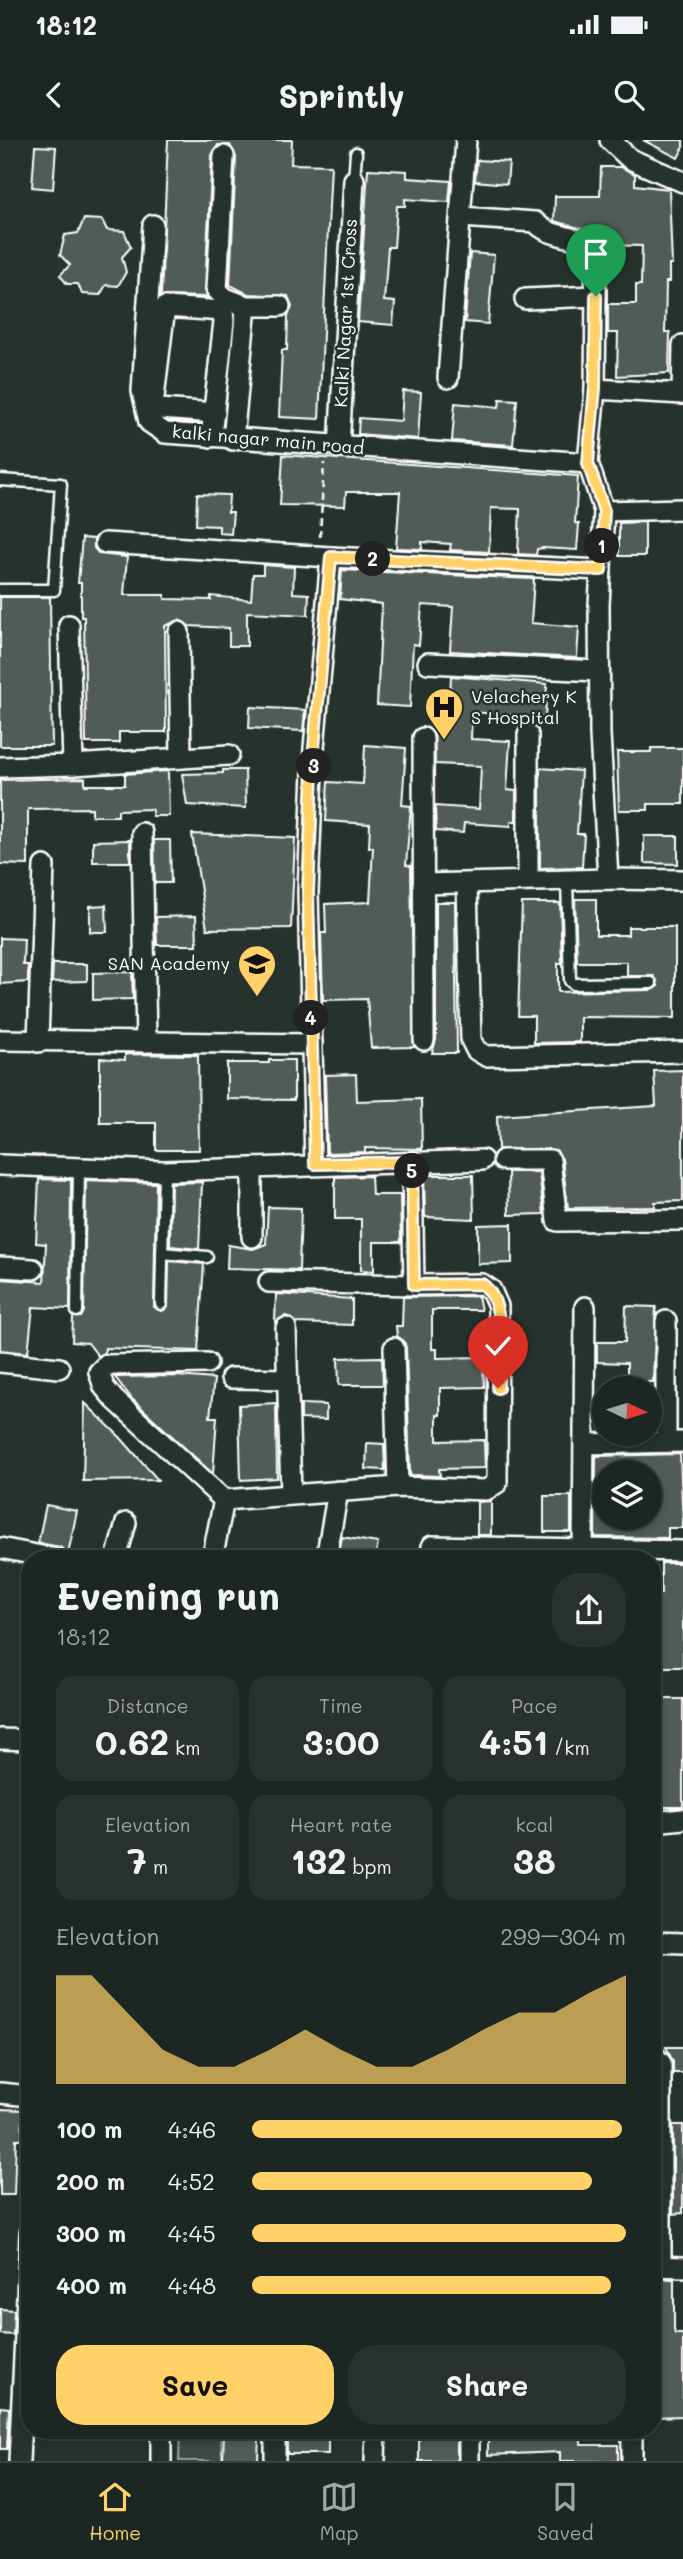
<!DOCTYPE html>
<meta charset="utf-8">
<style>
body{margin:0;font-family:Mali,sans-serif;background:#29322f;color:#f1f3f6;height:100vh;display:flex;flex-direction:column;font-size:26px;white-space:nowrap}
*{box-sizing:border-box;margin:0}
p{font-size:23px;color:#a0a5a5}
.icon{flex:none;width:38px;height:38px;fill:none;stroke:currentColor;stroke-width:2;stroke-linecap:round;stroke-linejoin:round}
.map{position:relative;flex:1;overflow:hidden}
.details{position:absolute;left:21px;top:1410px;width:640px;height:889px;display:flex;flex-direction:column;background:#1c2622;border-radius:28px;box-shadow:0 4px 10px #0003,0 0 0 2px #3a4340}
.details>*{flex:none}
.needle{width:46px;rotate:94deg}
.controls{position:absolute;left:592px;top:1236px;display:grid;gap:14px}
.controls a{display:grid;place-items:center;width:70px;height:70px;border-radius:50%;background:#1c2622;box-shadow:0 4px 10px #0003,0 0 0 2px #3a4340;font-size:35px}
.pin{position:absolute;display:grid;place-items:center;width:60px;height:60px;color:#fff;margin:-72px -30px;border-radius:50% 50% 50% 0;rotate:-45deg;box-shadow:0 0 7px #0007}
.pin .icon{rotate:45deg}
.km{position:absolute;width:35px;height:35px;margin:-18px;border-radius:50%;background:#222;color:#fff;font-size:19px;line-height:35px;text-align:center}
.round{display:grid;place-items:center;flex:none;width:74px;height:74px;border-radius:28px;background:#29322f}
.head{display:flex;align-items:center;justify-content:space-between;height:119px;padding:0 35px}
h1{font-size:38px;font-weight:700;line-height:52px}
.stats{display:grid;grid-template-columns:repeat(3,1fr);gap:10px;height:119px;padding:7px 35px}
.stats div{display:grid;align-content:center;border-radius:18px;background:#29322f;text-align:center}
.stats b{font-size:35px;font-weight:700}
.stats small{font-size:19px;font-weight:400}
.stats p{font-size:19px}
.chart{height:196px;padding:14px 35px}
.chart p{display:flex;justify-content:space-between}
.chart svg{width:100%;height:126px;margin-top:7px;fill:#ffd166;opacity:.7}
.button{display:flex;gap:14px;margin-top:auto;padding:14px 35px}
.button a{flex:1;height:80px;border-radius:28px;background:#ffd166;color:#111;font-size:28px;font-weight:700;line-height:80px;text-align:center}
.button a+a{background:#29322f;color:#f1f3f6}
ul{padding:0 35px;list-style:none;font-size:23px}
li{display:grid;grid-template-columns:112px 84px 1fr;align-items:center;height:52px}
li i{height:18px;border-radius:9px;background:#ffd166}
.status{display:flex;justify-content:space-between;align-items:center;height:49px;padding:0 35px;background:#1c2622;direction:ltr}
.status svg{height:19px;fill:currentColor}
header{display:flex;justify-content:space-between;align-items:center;height:91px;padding:0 35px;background:#1c2622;font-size:32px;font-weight:700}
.menu{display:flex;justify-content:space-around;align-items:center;height:98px;border-top:2px solid #3a4340;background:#1c2622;font-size:19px;color:#a0a5a5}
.menu a{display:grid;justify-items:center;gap:4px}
.menu .current{color:#ffd166}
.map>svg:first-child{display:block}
.green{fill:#3e4944;stroke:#9ea4a2;stroke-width:2}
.building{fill:#515c57;stroke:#fff;stroke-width:2;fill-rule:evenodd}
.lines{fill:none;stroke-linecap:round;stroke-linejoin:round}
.lane-casing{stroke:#fff;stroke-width:15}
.street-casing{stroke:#fff;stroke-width:24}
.path{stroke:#fff;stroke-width:2.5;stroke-dasharray:7 5;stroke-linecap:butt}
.lane{stroke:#26332d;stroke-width:10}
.street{stroke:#26332d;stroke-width:19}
.route-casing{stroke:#fff;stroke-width:14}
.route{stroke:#ffd166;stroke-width:9}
.labels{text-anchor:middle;stroke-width:5;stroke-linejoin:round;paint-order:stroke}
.street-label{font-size:18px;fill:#fff;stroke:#26332d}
.poi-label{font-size:18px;fill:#fff;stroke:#26332d;text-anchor:start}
</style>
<div class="status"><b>18:12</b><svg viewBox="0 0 49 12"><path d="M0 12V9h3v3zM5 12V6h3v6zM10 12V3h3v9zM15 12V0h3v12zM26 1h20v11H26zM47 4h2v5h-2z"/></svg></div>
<header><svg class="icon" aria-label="back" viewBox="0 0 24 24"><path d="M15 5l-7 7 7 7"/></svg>Sprintly<svg class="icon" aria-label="search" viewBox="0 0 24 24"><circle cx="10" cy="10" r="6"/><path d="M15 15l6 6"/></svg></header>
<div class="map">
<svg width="683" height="2321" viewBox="0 0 683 2321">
<rect width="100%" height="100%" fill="#26332d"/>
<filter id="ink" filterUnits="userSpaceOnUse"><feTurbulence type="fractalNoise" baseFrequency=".0143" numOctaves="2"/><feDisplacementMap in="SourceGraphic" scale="14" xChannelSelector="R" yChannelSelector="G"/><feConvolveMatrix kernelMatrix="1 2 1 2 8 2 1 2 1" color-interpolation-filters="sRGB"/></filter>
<g filter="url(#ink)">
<path class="green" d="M180,2291h41l1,30h-43z"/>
<g class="building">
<path d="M168,0h124l-1,24 40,1 -12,254 -40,-2 3,-67h5l1,-35 4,-8 -4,-11 -40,-2 -18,-9 6,-128 -6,-12h-12l-6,10 -7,134 2,8 -46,-1z"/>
<path d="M643,0h40v8l-5,10z"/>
<path d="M35,6l21,1 -3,42 -21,-2z"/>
<path d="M477,20l32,2 -2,22 -32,-3z"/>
<path d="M601,27h20l14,7v11l34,4 3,76h-3v17h-3l-1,50h5l-1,41 -52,3 1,-43h-10v-29h28v-19h5l1,-39 -38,-1 -5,-7v-8h-13l-32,-9 1,-25h45z"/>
<path d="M368,29l39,2v7l44,3 -2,21 -44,-3v7h-8l-3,41h-6l-4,54 11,1 -2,23 -35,-3z"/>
<path d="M84,79l18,1 5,10 17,1 7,16 -9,10 4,15 -8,14 -12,-1 -6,10 -18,-1 -4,-10h-11l-7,-9 10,-10 -10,-10 5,-20 13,-2z"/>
<path d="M470,113l24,2 -6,69 -23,-2z"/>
<path d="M403,251l18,1 -3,47 -60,-5 1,-16 42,3z"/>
<path d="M500,259l17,1 -4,45 -61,-4 3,-38 44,4z"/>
<path d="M283,315l295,21 -3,47 4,1 -2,26 -34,-2 -6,1 -1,6 -18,-1 2,-45 -29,-1 -2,44 -39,-2 1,-6 -29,-2v7l-26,-1 4,-56h-54l-1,14 -65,-1z"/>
<path d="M197,354l32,1 -1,17h5l-2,22 -12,-1v-7l-23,-1z"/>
<path d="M645,382v34h-26v-33z"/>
<path d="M82,398l12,1v9l5,6 28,3 -3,38h41v4l46,1v-4l40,4 2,-26h10v-9l31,2 -1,26 16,1 -1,21 -61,-3v34h-18v-18l-40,-2 -10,-6 -14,6 1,106h-47v11h-33l-2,-126h-3v-34h-3z"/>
<path d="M342,430l192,9 -3,44 48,4 -2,31 -127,-7 3,-44 -31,-2 -3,40 -6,-1 -3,63 -33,-2 5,-101 -42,-5z"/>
<path d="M0,457h50l2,149h-52z"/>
<path d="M451,536l96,8 -2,34 -73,-6 -1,27 39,2 -3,49 9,1v30h-5v5l-47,-3 -1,10 -27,-2 -1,-25 44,3 2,-43 -46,-2 -1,-46 15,1z"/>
<path d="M250,567l55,3 -2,21 -54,-3z"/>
<path d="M365,605l41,3 -4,57 9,1 -5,59 5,1 3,181 -43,1 -4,-49 -44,1 -2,-67h5l-1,-29 45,-2 3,-55h-4l1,-23 -44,-3 2,-39 35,2z"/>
<path d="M651,608h32v56h-35v6h-29l-2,-58h34z"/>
<path d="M540,628l41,3 -4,63h7l-2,33 -42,1z"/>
<path d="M223,630h22l1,38 -59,-3 -5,-31 41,-1z"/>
<path d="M168,631l1,45h-17v-7l-34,1v6h-26v-8l-64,1v56l-28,-1v-84l85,-2v7h40v-11z"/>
<path d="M192,694l103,4 -4,90 -84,1z"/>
<path d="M644,696h34v28l-34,-1z"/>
<path d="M130,700v22h-37v-21z"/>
<path d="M154,700h16l1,43h-16z"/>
<path d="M575,759h21v36h32v-8h47v91l-95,-1v25l-46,1v-27h-16l4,-113h38l2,60h-4v29l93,-2 7,-4 -4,-10h-27v-14h-50z"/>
<path d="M436,762h19l2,151h-25l4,-13z"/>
<path d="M106,765l1,27h-17v-26z"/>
<path d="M196,776l1,29h-40l-1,-28z"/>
<path d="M0,798l24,1 -1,26h5v17l-28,2z"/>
<path d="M53,824h34v17l-35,1z"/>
<path d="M132,832l1,27 -40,1v-27z"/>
<path d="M125,914l73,1 1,95h-43v-27h-56v-65l25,2z"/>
<path d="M269,920h25v40l-67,-1v-36h42z"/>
<path d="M683,930v131l-28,1v5l-87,1 -6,-49 -6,-9 -58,-1 -1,-33 159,-10 -2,-35z"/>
<path d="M356,934l1,27 64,-2 1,50 -57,-1v4l-38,1 -2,-78z"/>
<path d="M508,1032h31l5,42 -35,1z"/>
<path d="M424,1035h49l1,44 -49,-2z"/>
<path d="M371,1036l1,19h28l1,47h-27v29l-13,-1v-51h-26v-42z"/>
<path d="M39,1039l32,1 -1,129 -37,-2 -5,46 -28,-3v-71l44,3 2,-38 -10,-1z"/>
<path d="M86,1040l70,3 -2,124 8,4 6,-4 1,-46 35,3 -6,87 -93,-3 -1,5 -6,3 -10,-13 -16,-1 1,-25h8l3,-6z"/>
<path d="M202,1042l-3,67 -29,-3 1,-63z"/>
<path d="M268,1067l33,1 -2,62 -72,-2 1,-23 25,4 13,-5z"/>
<path d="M512,1084v39l-34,1v-39z"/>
<path d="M276,1154l76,5v26l-55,-2 -11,-7 -11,6z"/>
<path d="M478,1156l3,14h-49v39h5v9l46,-1 1,30 -44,1v27h-3v26l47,-1 1,28 -46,1 1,7 -30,-1 -4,-127 -2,-7 -7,-5 -1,-10h6l1,-29z"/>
<path d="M626,1166l30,1 -3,75h-26v-19l-30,-1v-20h28z"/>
<path d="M382,1217l1,28h-44l-1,-27z"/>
<path d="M177,1236l37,3 -4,38h7l-4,57 -81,-75 -17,-22z"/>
<path d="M85,1263l35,34 38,43 -75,1z"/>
<path d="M276,1263l1,75 -36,2 -2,-75z"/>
<path d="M301,1264l25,1v15l-25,-1z"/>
<path d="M367,1303l17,1 1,26 -19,-1z"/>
<path d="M680,1314l3,74h-15v10l-73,-1 1,-81zM604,1332h45v45h-45z"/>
<rect x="544" y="1356" width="27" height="36"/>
<path d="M491,1361v34h-14v-33z"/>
<path d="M46,1365l31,6 -9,43 -8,-7 -22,-4z"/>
<path d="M342,1397l36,6 -3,16h-37z"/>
<path d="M661,1423h22v104h-27l1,-73h4z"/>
<path d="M661,1559h22v108h-24l-3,-73h4z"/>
<path d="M666,1907h17v26h-10v-11z"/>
<path d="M0,1969l23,1 -1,29h-6l-2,56h-14z"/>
<path d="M673,1985h10v88l-10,1z"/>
<path d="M653,2138l21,1v50l1,5h8v82l-30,1z"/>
<path d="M0,2169l14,1 -1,25 -13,-1z"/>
<path d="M0,2267l9,1 -2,41h-7z"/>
<path d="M224,2291h35l-1,30h-35z"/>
<rect x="287" y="2291" width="41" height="23"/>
<rect x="419" y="2291" width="38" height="30"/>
<path d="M488,2291h93v14h37v16h-58v-9l-72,3z"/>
</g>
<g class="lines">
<defs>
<g id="lane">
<path d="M354,40l2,-27"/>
<path d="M0,340l61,4 -7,106h-54"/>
<path d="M567,741l3,100 4,3 77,-1"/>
<path d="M162,1113l45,4"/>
<path d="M161,1164l3,-133"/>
<path d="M77,1171l2,-143"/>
</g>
<g id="street">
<path d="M610,0l20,19 53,23"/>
<path d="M224,16l-7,134 8,8 21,8 -13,134"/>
<path d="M461,77l74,5c17,18 41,11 58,27l3,41 -1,99 -7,74 16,48 -5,94 1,129 8,145"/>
<path d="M153,85l-11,166 7,31 16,11 423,30"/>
<path d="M525,159l71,-3"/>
<path d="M246,166h34"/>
<path d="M448,238l18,-238"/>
<path d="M595,249l88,5"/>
<path d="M682,254l1,-49"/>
<path d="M211,297l13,-116 -1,-10 -58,-4 -12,98 7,4 55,4"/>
<path d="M339,307l15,-267"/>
<path d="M604,371l79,-2"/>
<path d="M105,403l226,14"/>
<path d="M179,492l2,126"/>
<path d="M428,523l171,8"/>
<path d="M528,595v145"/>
<path d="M423,598l1,302"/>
<path d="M73,625l156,-10"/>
<path d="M0,627l73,-2 -4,-140"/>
<path d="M142,693l4,209"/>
<path d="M423,744l185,-5 75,1"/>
<path d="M467,744l4,156 5,10 10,6 197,-4"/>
<path d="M0,900l312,4"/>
<path d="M38,902l6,-176"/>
<path d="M503,1020h47l7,61 126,-1"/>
<path d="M315,1024l-7,-272 6,-144 17,-191 270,13"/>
<path d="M0,1025l164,6 318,-11"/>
<path d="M252,1097v-68"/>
<path d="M0,1127l33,2"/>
<path d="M269,1142l145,3"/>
<path d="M666,1181v121"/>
<path d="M286,1188l5,166"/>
<path d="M394,1208l4,139"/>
<path d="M0,1222l59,6"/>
<path d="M207,1223l-101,2 -7,7 5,15 10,12 110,101 174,-13 88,3 11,-7 1,-177 -7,-16 -9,-6 -68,1 -2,-123"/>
<path d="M231,1238l56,1"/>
<path d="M584,1304l99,-2"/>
<path d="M0,1408l57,11"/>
<path d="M583,1410l2,-243"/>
<path d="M116,1419l10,-36"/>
<path d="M212,1419l12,-59"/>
<path d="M326,1419l12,-68"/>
<path d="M430,1419l2,-13 251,5"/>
<path d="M0,1599l30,1"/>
<path d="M653,1682l30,-3"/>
<path d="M653,1802l30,1"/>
<path d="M653,1914l8,9v203"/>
<path d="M0,1953l30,3"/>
<path d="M653,2126l30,1"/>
<path d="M275,2291v30"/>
<path d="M469,2291v30"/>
<path d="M19,2321l11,-228"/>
<path d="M161,2321v-30"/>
<path d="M375,2321l1,-30"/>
<path d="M632,2321v-30"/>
</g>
</defs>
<use href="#lane" class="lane-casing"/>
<use href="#street" class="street-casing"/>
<path class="path" d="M320,397l4,-74"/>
<use href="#lane" class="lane"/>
<use href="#street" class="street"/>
</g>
</g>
<g class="lines" filter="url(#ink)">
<defs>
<path id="route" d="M498,1248c0,-30 10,-86 -16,-104l-68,1 -2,-123 -97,2 -7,-272 6,-144 17,-191 270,13 3,-59 -16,-48 7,-75 1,-92"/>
</defs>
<use href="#route" class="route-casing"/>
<use href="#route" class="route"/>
</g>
<defs>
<symbol id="hospital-pin" viewBox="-11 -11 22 30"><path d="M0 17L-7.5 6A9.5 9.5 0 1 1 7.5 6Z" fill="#ffd166" stroke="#26332d"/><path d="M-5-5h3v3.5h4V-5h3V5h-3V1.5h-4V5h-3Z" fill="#111"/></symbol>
<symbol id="school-pin" viewBox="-11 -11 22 30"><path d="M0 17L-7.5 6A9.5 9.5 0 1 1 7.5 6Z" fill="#ffd166" stroke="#26332d"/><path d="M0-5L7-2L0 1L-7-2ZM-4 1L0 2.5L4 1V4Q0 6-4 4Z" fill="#111"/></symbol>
</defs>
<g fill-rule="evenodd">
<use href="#hospital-pin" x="422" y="545" width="44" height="60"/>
<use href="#school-pin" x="235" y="802" width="44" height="60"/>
</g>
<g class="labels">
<g class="street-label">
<text transform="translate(346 173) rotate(-87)" y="6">Kalki Nagar 1st Cross</text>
<text transform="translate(268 300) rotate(5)" y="6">kalki nagar main road</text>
</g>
<g class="poi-label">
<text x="471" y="563">Velachery K<tspan x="471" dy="21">S Hospital</tspan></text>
<text x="230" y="830" text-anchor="end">SAN Academy</text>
</g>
</g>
</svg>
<div class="controls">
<a><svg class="needle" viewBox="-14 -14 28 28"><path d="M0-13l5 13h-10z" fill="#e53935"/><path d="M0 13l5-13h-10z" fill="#a0a5a5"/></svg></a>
<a><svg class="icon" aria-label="layers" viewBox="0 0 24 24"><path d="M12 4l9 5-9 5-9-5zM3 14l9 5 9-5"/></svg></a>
</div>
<div class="pin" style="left:596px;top:156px;background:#1e9e55"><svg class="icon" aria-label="arrive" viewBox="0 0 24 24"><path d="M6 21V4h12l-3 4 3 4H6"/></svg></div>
<div class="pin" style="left:498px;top:1248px;background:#d93025"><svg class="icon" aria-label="check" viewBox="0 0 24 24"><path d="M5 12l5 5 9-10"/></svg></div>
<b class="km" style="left:602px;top:406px">1</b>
<b class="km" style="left:373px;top:419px">2</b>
<b class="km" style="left:314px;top:626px">3</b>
<b class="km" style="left:311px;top:878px">4</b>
<b class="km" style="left:412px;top:1031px">5</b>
<section class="details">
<div class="head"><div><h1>Evening run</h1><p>18:12</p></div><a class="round"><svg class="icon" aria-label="share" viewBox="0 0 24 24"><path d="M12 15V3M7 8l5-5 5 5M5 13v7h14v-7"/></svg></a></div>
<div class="stats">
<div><p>Distance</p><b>0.62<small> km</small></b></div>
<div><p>Time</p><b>3:00</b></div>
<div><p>Pace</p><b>4:51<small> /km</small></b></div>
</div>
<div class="stats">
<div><p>Elevation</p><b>7<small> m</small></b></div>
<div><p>Heart rate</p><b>132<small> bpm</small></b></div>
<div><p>kcal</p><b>38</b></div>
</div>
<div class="chart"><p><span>Elevation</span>299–304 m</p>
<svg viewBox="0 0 160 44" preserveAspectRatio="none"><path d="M0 44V6L10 6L20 19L30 32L40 38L50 38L60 32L70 25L80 32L90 38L100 38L110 32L120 25L130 19L140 19L150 12L160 6V44z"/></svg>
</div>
<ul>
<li><b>100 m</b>4:46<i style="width:99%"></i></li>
<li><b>200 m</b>4:52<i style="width:91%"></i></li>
<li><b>300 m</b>4:45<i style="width:100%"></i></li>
<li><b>400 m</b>4:48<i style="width:96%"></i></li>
</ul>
<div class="button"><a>Save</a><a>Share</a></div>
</section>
</div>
<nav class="menu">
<a class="current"><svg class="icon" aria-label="home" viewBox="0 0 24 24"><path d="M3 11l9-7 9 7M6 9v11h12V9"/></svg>Home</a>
<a><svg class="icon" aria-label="map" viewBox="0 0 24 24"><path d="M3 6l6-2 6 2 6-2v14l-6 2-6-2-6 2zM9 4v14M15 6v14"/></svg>Map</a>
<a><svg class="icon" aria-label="saved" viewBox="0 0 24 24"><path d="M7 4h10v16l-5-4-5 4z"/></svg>Saved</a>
</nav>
